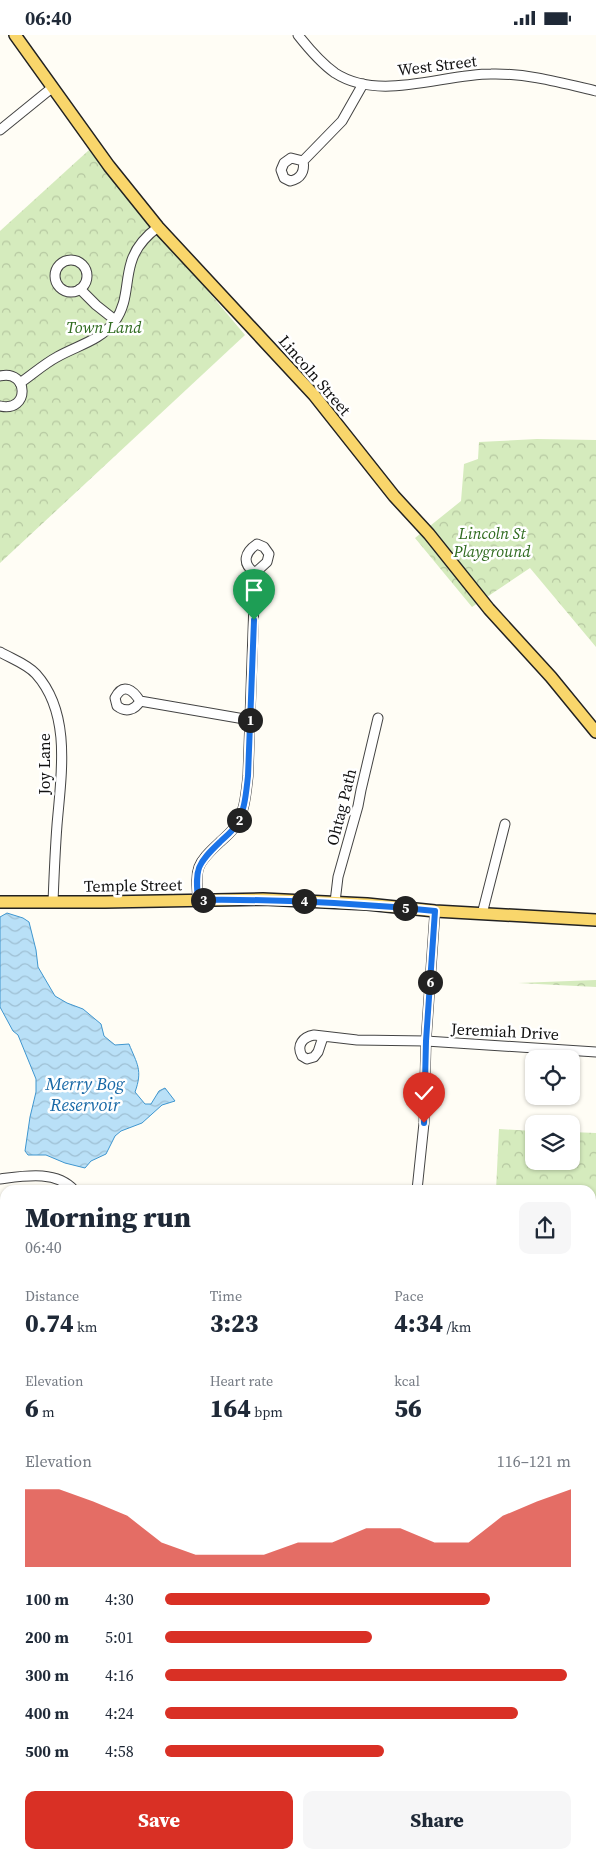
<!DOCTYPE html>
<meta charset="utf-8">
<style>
body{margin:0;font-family:"Source Serif 4",serif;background:#f6f6f7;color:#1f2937;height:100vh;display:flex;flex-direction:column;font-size:19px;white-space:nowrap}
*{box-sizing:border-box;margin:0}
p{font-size:16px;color:#747a83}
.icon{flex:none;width:28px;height:28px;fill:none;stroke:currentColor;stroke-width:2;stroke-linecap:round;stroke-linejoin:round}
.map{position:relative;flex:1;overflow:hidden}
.details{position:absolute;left:0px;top:1150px;width:596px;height:674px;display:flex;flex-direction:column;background:#fff;border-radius:15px 15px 0 0;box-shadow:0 1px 4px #0004}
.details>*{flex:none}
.buttons{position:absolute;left:525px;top:1015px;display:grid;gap:10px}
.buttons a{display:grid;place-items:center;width:55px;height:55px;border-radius:10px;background:#fff;box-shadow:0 1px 4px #0004;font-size:25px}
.pin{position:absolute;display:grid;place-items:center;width:42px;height:42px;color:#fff;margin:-51px -21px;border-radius:50% 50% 50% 0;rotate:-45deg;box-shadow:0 0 5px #0007}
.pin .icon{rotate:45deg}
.km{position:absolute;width:25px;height:25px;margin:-12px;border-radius:50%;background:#222;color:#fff;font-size:14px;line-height:25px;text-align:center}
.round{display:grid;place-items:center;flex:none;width:52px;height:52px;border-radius:10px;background:#f6f6f7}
.overview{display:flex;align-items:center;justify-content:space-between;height:85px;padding:0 25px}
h1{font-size:28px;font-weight:800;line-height:38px}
.metrics{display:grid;grid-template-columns:repeat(3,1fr);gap:8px;height:85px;padding:5px 25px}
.metrics div{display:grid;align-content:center}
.metrics b{font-size:25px;font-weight:800}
.metrics small{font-size:14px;font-weight:400}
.metrics p{font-size:14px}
.chart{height:140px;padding:10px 25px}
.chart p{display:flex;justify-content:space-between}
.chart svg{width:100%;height:90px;margin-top:5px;fill:#d93025;opacity:.7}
.cta{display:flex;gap:10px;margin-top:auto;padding:10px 25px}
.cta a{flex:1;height:58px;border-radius:10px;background:#d93025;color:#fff;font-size:20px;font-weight:800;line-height:58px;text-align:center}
.cta a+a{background:#f6f6f7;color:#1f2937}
ul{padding:0 25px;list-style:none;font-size:16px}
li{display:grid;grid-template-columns:80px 60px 1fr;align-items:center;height:38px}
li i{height:12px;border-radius:6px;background:#d93025}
.status{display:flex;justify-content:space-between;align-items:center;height:35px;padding:0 25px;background:#fff;direction:ltr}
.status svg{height:14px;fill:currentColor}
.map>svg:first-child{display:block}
.park{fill:url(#park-crowns)}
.water{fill:url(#water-waves);stroke:#3f96cf}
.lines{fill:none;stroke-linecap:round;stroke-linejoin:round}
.minor-casing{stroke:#444;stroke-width:11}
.major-casing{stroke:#222;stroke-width:14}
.minor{stroke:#fff;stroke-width:9}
.major{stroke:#f9d66b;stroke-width:11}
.route-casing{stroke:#fff;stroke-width:10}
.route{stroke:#1a73e8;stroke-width:6}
.labels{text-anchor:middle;stroke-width:5;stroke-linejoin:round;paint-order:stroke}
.street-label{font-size:16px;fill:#111;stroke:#fff}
.park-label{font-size:16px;font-style:italic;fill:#2f6b1f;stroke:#fff}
.water-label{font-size:18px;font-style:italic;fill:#1768a6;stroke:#fff}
</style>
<div class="status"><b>06:40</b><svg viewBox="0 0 49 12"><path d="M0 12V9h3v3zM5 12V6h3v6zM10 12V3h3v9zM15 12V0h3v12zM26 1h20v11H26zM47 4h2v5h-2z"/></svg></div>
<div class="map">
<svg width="596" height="1823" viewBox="0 0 596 1823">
<defs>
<pattern id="park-crowns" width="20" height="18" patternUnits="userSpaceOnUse" patternTransform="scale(1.25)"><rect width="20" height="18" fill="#d5ebbd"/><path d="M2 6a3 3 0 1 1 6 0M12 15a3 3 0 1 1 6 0" fill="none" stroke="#b6c8a1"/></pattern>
<pattern id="water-waves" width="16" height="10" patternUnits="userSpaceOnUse" patternTransform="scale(1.25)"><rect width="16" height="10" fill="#b9e0f7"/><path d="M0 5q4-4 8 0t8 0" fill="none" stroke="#9ebfd3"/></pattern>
</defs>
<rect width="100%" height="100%" fill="#fffdf5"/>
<g class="park">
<path d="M89,115l156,185 -245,228v-332z"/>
<path d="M537,404l59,1v207l-66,-79 -58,39 -57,-69 46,-37 3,-37 14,-5 1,-17z"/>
<path d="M596,945v7l-78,-4z"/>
<path d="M499,1094l35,2v30h37v-29l25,1v275l-5,-1v-217h-95z"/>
</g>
<path class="water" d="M7,878l16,5 6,4 7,28 2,17 17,29 12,7 16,6 18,15 3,12 11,9 14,-1c8,20 14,26 6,48l10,12h6l8,-13 6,-3 10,13 -13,4 -20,18 -21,8 -6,5 -9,18 -15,7 -6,7 -20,-5 -19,-8h-18l-3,-4 5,-34 6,-25v-13l-18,-44 -5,-4 -13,-24v-90z"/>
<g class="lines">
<defs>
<g id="minor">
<path d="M298,0c11,14 23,28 37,38 45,29 107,1 156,1 35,-1 71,9 105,17"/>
<path d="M0,95l53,-43"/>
<path d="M303,126c2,10 -2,18 -13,20l-6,-3 -3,-8 3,-7 7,-5 12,3 39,-40 21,-37"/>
<circle cx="71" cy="241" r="16"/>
<path d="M80,254l16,16 19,15"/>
<path d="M0,341c29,-7 30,37 0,30"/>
<path d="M20,348c13,-9 24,-19 37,-26 21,-12 43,-16 58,-36 13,-18 10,-38 16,-58 4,-15 15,-27 27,-36"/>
<path d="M0,617c12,7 27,12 36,22 36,40 25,102 21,151 -2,26 -3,52 -4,77"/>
<path d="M140,666c-7,-11 -17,-19 -25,-3l2,8c9,7 18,4 23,-5l110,19"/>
<path d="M198,865c-3,-32 -2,-36 22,-58 5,-5 12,-10 16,-17 9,-14 10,-32 12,-49l7,-203c-14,-10 -10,-21 2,-29l7,3 5,7 -2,8 -12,11"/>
<path d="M335,867l3,-25 20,-71 3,-16 17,-72"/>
<path d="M482,879l23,-90"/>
<path d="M323,1002l-5,15 -4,5 -7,2 -5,-3c-6,-11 1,-19 12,-21l43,5 69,1 170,11"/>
<path d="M0,1144c24,-3 56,-9 74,11"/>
<path d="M417,1155l7,-67 2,-82 9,-130"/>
<path d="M591,1600l5,4"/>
<path d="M591,1622l5,1"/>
<path d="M0,1685l5,-3"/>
<path d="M591,1817l5,-8"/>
</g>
<g id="major">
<path d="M15,0l94,131 49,61 156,168 80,101 35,38 60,75 62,68 45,55"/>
<path d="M0,867h105l158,-3 104,5 68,7 161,9"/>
</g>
</defs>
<use href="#minor" class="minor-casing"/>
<use href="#major" class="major-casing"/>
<use href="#minor" class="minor"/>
<use href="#major" class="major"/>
</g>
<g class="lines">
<defs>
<path id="route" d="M254,585l-6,156c-2,17 -3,35 -12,49 -4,7 -11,12 -16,17 -23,22 -25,26 -22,58 79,-1 158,3 237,11l-9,130 -2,82"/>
</defs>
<use href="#route" class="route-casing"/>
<use href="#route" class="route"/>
</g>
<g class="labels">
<g class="street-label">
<text transform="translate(437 30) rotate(-7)" y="6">West Street</text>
<text transform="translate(315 340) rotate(49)" y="6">Lincoln Street</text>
<text transform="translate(44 729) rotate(-90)" y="6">Joy Lane</text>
<text transform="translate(341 772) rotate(-76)" y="6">Ohtag Path</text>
<text transform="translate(133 850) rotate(-1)" y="6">Temple Street</text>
<text transform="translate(505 996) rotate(3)" y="6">Jeremiah Drive</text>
</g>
<g class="park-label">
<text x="104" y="298">Town Land</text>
<text x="492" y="504">Lincoln St<tspan x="492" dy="18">Playground</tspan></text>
</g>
<g class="water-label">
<text x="85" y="1055">Merry Bog<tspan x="85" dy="21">Reservoir</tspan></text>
</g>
</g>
</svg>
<div class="buttons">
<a><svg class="icon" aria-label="locate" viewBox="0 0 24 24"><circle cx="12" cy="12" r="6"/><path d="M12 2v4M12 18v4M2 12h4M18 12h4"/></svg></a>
<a><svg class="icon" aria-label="layers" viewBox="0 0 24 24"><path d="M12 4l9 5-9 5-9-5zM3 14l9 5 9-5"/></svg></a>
</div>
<div class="pin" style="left:254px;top:585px;background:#1e9e55"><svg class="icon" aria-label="arrive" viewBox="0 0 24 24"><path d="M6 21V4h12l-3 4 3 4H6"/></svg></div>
<div class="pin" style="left:424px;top:1088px;background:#d93025"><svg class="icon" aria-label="check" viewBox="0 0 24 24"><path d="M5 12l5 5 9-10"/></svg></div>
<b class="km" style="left:250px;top:685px">1</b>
<b class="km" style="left:239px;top:785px">2</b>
<b class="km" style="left:203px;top:865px">3</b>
<b class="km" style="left:304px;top:866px">4</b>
<b class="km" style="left:405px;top:873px">5</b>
<b class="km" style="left:430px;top:947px">6</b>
<section class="details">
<div class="overview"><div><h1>Morning run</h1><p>06:40</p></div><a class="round"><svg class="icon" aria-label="share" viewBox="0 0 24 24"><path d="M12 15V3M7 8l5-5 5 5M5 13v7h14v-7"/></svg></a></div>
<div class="metrics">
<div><p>Distance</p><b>0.74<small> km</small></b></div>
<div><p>Time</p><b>3:23</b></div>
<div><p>Pace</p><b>4:34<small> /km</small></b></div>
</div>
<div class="metrics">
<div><p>Elevation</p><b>6<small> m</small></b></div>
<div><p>Heart rate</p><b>164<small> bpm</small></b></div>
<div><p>kcal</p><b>56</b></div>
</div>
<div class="chart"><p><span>Elevation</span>116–121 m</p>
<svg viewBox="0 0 160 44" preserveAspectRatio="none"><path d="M0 44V6L10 6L20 12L30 19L40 32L50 38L60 38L70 38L80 32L90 32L100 25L110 25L120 32L130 32L140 19L150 12L160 6V44z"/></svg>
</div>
<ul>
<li><b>100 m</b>4:30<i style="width:80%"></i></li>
<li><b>200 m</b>5:01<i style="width:51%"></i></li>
<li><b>300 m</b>4:16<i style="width:99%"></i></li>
<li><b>400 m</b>4:24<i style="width:87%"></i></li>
<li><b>500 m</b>4:58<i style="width:54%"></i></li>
</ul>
<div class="cta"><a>Save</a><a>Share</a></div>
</section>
</div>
